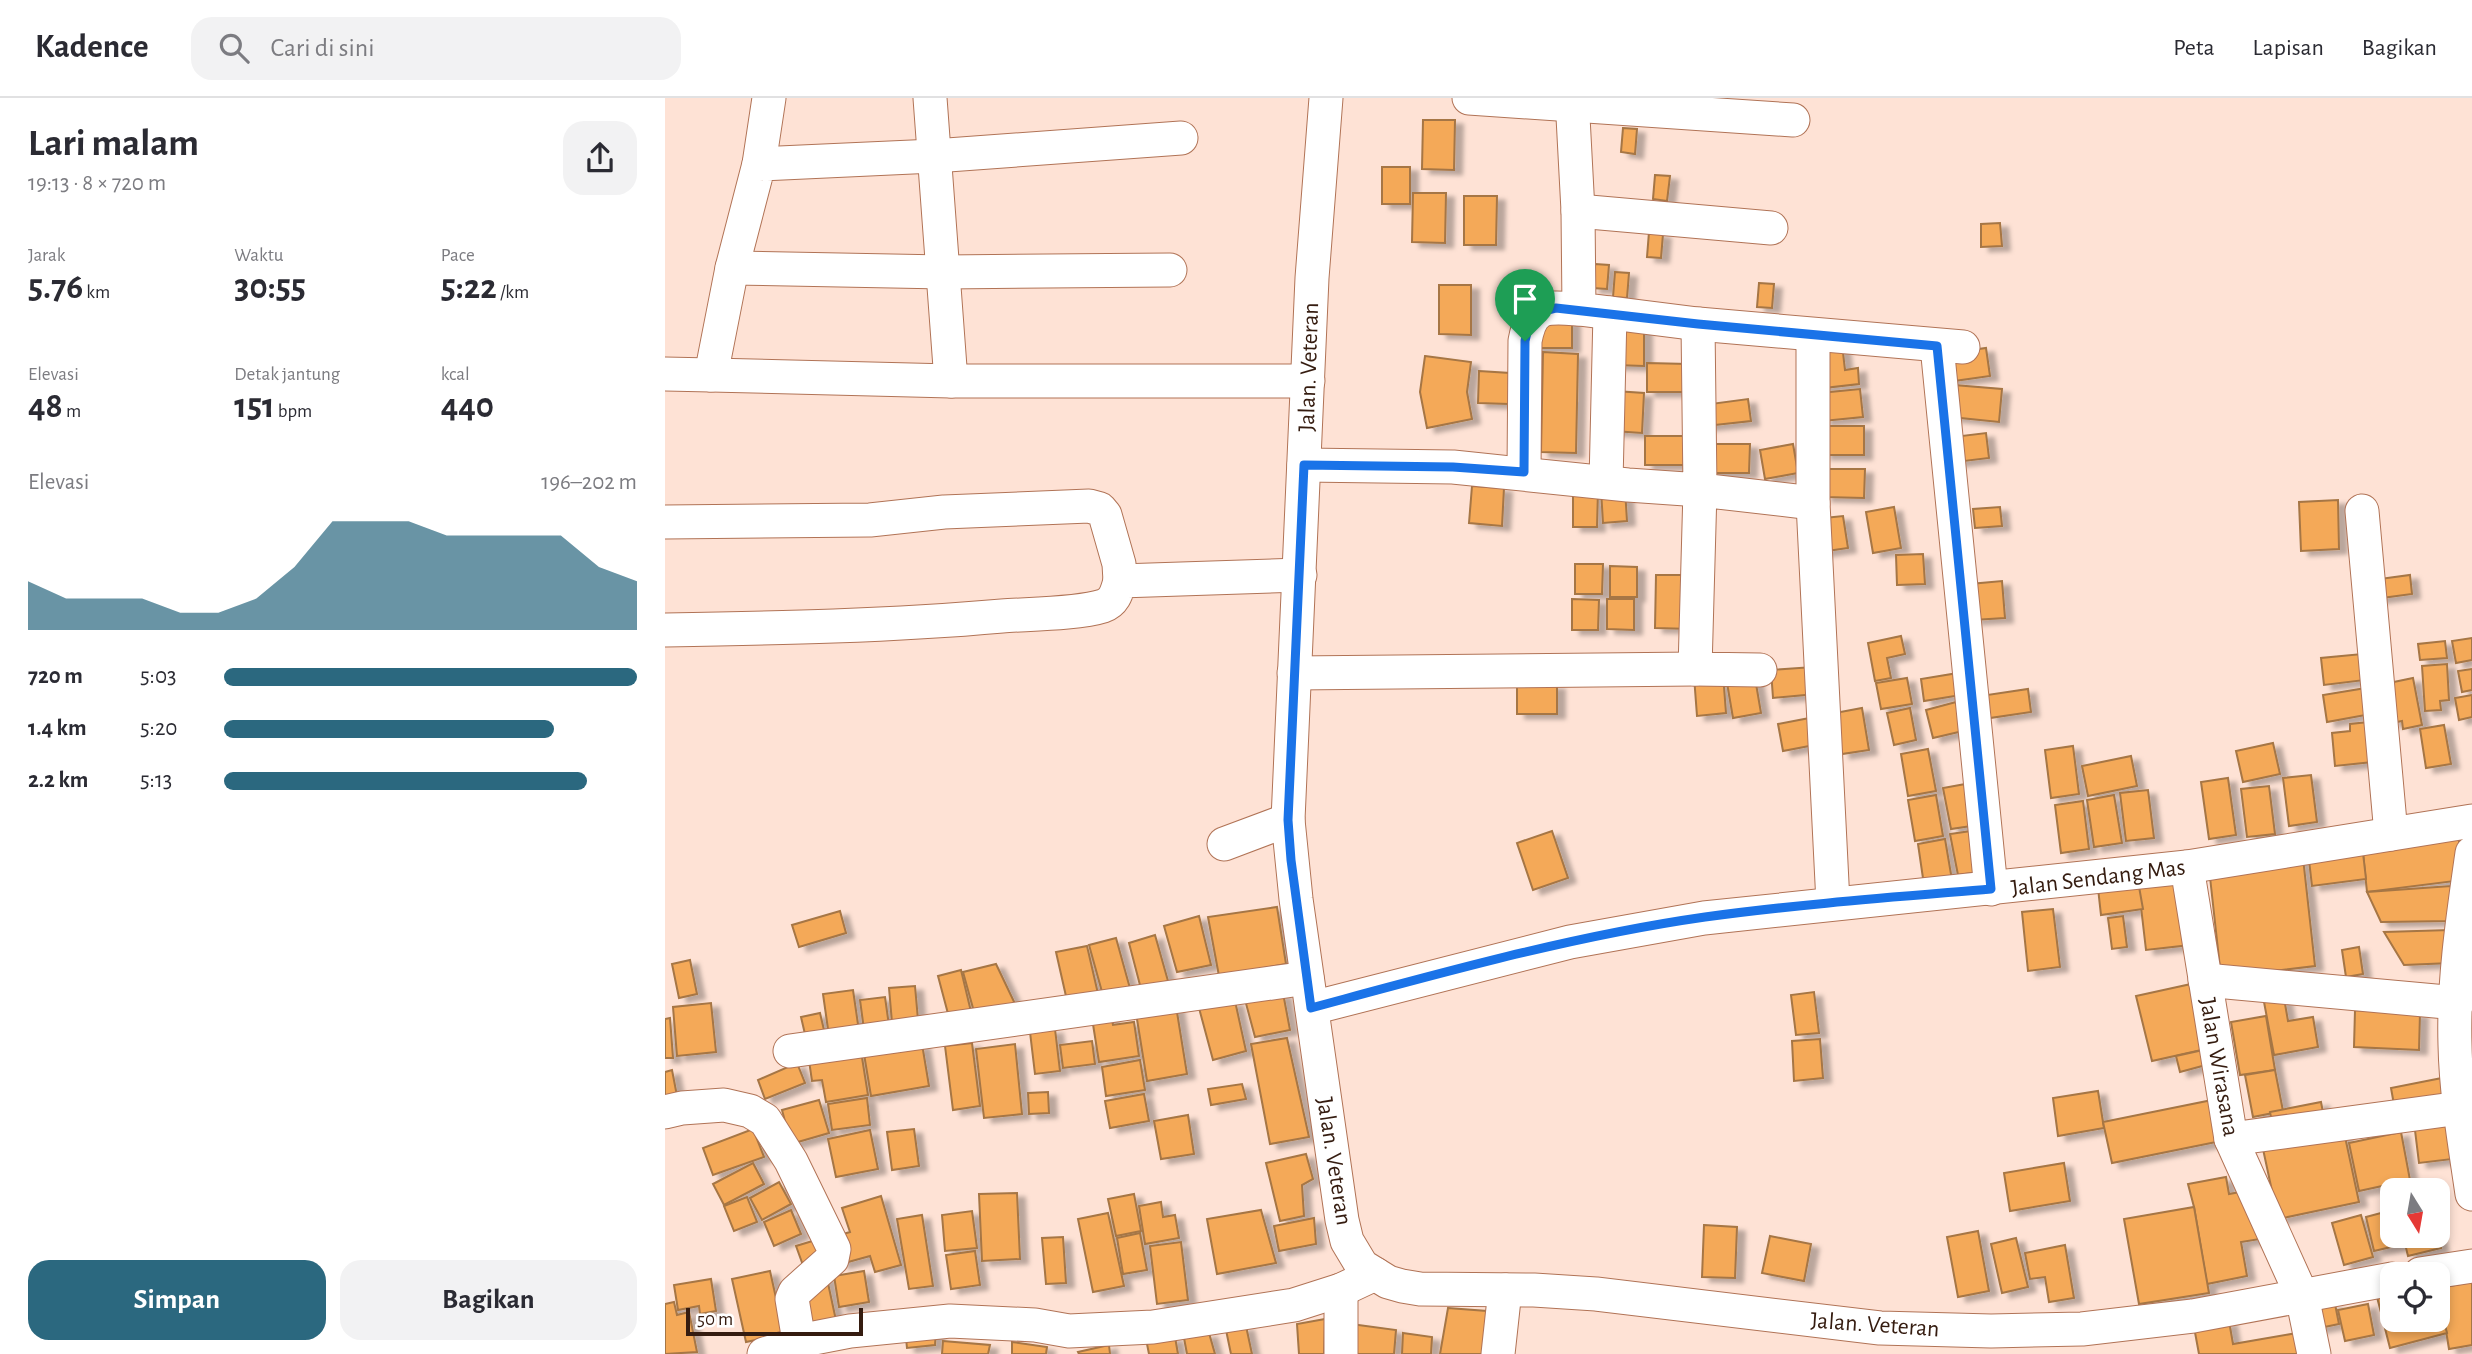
<!DOCTYPE html>
<html lang="id">
<meta charset="utf-8">
<style>
body{margin:0;font-family:"Alegreya Sans",sans-serif;background:#f2f2f3;color:#2b2b33;height:100vh;display:flex;flex-direction:column;font-size:26px;white-space:nowrap}
*{box-sizing:border-box;margin:0}
p{font-size:23px;color:#7c7c81}
.icon{flex:none;width:38px;height:38px;fill:none;stroke:currentColor;stroke-width:2;stroke-linecap:round;stroke-linejoin:round}
.map{position:relative;flex:1;overflow:hidden}
.details{display:flex;flex-direction:column;background:#fff;width:665px}
.details>*{flex:none}
.needle{width:46px;rotate:169deg}
.controls{position:absolute;left:1715px;top:1080px;display:grid;gap:14px}
.controls a{display:grid;place-items:center;width:70px;height:70px;border-radius:14px;background:#fff;box-shadow:0 4px 10px #0003;font-size:35px}
.scale{position:absolute;left:21px;bottom:18px;width:177px;box-sizing:border-box;padding-left:7px;border:4px solid #351c10;border-top:0;font-size:19px;line-height:24px;white-space:nowrap;color:#351c10;-webkit-text-stroke:5px #fff;paint-order:stroke}
.pin{position:absolute;display:grid;place-items:center;width:60px;height:60px;color:#fff;margin:-72px -30px;border-radius:50% 50% 50% 0;rotate:-45deg;box-shadow:0 0 7px #0007}
.pin .icon{rotate:45deg}
.round{display:grid;place-items:center;flex:none;width:74px;height:74px;border-radius:21px;background:#f2f2f3}
.overview{display:flex;align-items:center;justify-content:space-between;height:119px;padding:0 28px}
h1{font-size:38px;font-weight:600;line-height:52px}
.metrics{display:grid;grid-template-columns:repeat(3,1fr);gap:10px;height:119px;padding:7px 28px}
.metrics div{display:grid;align-content:center}
.metrics b{font-size:35px;font-weight:600}
.metrics small{font-size:19px;font-weight:400}
.metrics p{font-size:19px}
.chart{height:196px;padding:14px 28px}
.chart p{display:flex;justify-content:space-between}
.chart svg{width:100%;height:126px;margin-top:7px;fill:#2b687f;opacity:.7}
.primary-button{display:flex;gap:14px;margin-top:auto;padding:14px 28px}
.primary-button a{flex:1;height:80px;border-radius:21px;background:#2b687f;color:#fff;font-size:28px;font-weight:600;line-height:80px;text-align:center}
.primary-button a+a{background:#f2f2f3;color:#2b2b33}
ul{padding:0 28px;list-style:none;font-size:23px}
li{display:grid;grid-template-columns:112px 84px 1fr;align-items:center;height:52px}
li i{height:18px;border-radius:9px;background:#2b687f}
header{display:flex;align-items:center;gap:42px;box-sizing:border-box;height:98px;padding:0 35px;background:#fff;border-bottom:2px solid #e1e1e2}
header strong{font-size:33px}
nav{display:flex;gap:38px;margin-inline-start:auto;font-size:24px}
.search{width:490px;height:63px;background:#f2f2f3;display:flex;align-items:center;gap:18px;box-sizing:border-box;padding:0 24px;border-radius:21px;color:#7c7c81;font-size:26px}
main{display:flex;flex:1;min-height:0}
.map>svg:first-child{display:block}
.building{fill:#f4a959;stroke:#a67644;stroke-width:2;filter:url(#shadow)}
.lines{fill:none;stroke-linecap:round;stroke-linejoin:round}
.minor-casing{stroke:#b17356;stroke-width:35}
.minor{stroke:#fff;stroke-width:33}
.route-casing{stroke:#fff;stroke-width:14}
.route{stroke:#1a73e8;stroke-width:9}
.labels{text-anchor:middle;stroke-width:6;stroke-linejoin:round;paint-order:stroke}
.street-label{font-size:24px;fill:#351c10;stroke:#fff}
</style>
<header>
<strong>Kadence</strong>
<div class="search"><svg class="icon" aria-label="search" viewBox="0 0 24 24"><circle cx="10" cy="10" r="6"/><path d="M15 15l6 6"/></svg>Cari di sini</div>
<nav><a>Peta</a><a>Lapisan</a><a>Bagikan</a></nav>
</header>
<main>
<section class="details">
<div class="overview"><div><h1>Lari malam</h1><p>19:13 · 8 × 720 m</p></div><a class="round"><svg class="icon" aria-label="share" viewBox="0 0 24 24"><path d="M12 15V3M7 8l5-5 5 5M5 13v7h14v-7"/></svg></a></div>
<div class="metrics">
<div><p>Jarak</p><b>5.76<small> km</small></b></div>
<div><p>Waktu</p><b>30:55</b></div>
<div><p>Pace</p><b>5:22<small> /km</small></b></div>
</div>
<div class="metrics">
<div><p>Elevasi</p><b>48<small> m</small></b></div>
<div><p>Detak jantung</p><b>151<small> bpm</small></b></div>
<div><p>kcal</p><b>440</b></div>
</div>
<div class="chart"><p><span>Elevasi</span>196–202 m</p>
<svg viewBox="0 0 160 44" preserveAspectRatio="none"><path d="M0 44V27L10 33L20 33L30 33L40 38L50 38L60 33L70 22L80 6L90 6L100 6L110 11L120 11L130 11L140 11L150 22L160 27V44z"/></svg>
</div>
<ul>
<li><b>720 m</b>5:03<i style="width:100%"></i></li>
<li><b>1.4 km</b>5:20<i style="width:80%"></i></li>
<li><b>2.2 km</b>5:13<i style="width:88%"></i></li>
</ul>
<div class="primary-button"><a>Simpan</a><a>Bagikan</a></div>
</section>
<div class="map">
<svg width="1807" height="1256" viewBox="0 0 1807 1256">
<defs>
<filter id="shadow"><feDropShadow dx="8" dy="4.5" stdDeviation="2" flood-color="#0004"/></filter>
</defs>
<rect width="100%" height="100%" fill="#fee2d5"/>
<g class="building">
<path d="M758,22h32l-1,50 -32,-1z"/>
<path d="M958,30l14,1 -2,25 -14,-2z"/>
<rect x="717" y="69" width="28" height="37"/>
<path d="M990,77l15,1 -3,25 -14,-2z"/>
<path d="M748,95h33l-1,50 -33,-1z"/>
<path d="M799,98h33l-1,49h-32z"/>
<path d="M1335,125l2,23 -21,1v-23z"/>
<path d="M984,134l14,2 -2,24 -14,-1z"/>
<path d="M930,166l14,1 -2,24 -15,-1z"/>
<path d="M950,174l14,1 -2,25 -14,-1z"/>
<path d="M1094,185l15,1 -2,24 -15,-1z"/>
<path d="M774,187h32v50l-32,-1z"/>
<path d="M867,221l40,1v28h-40z"/>
<path d="M950,228h29v40l-29,-1z"/>
<path d="M1177,246l3,26 13,-2 1,16 -44,5 4,-42z"/>
<path d="M1321,250l4,28 -43,6 -4,-28z"/>
<path d="M878,254l35,2 -2,99 -35,-1z"/>
<path d="M760,258l46,6 -4,30 5,27 -45,9 -7,-36z"/>
<path d="M982,265l41,1 -1,28h-40z"/>
<path d="M814,273l31,2 -1,31 -31,-1z"/>
<path d="M1289,287l48,4 -3,33 -48,-5z"/>
<path d="M1195,291l3,28 -40,4 -3,-28z"/>
<path d="M950,293l29,2 -2,40 -29,-2z"/>
<path d="M1083,301l3,22 -45,5 -3,-21z"/>
<path d="M1159,328h40v29h-41z"/>
<path d="M1321,335l3,25 -33,4 -3,-25z"/>
<rect x="980" y="338" width="40" height="29"/>
<path d="M1044,346h41l-1,29h-40z"/>
<path d="M1128,346l5,29 -33,6 -5,-29z"/>
<path d="M1159,371h41l-1,29 -40,-1z"/>
<path d="M807,388l32,2 -2,38 -33,-3z"/>
<path d="M960,391l2,32 -24,2 -2,-33z"/>
<path d="M908,392h25l-1,37h-24z"/>
<path d="M1673,402l1,49 -38,2 -2,-49z"/>
<path d="M1229,409l7,41 -28,5 -7,-41z"/>
<path d="M1335,409l2,19 -27,2 -2,-19z"/>
<path d="M1178,418l5,32 -28,4 -5,-33z"/>
<path d="M1258,456l2,30 -28,1 -1,-30z"/>
<path d="M910,466h28l-1,30h-27z"/>
<path d="M945,468l27,1v30h-27z"/>
<path d="M991,477h37l-1,54 -37,-1z"/>
<path d="M1745,477l2,19 -38,5 -2,-19z"/>
<path d="M1337,483l3,37 -32,2 -3,-36z"/>
<path d="M907,501l27,1 -1,30h-26z"/>
<path d="M942,501h27v31l-27,-1z"/>
<path d="M1236,538l4,18 -18,4 4,20 -16,3 -7,-38z"/>
<path d="M1807,540v22l-16,3 -4,-22z"/>
<path d="M1780,543l2,17 -27,2 -2,-16z"/>
<path d="M1697,556l3,26 -41,5 -3,-27z"/>
<path d="M1782,566l2,36 -9,1 1,9 -16,1 -3,-45z"/>
<path d="M1148,569l3,27 -43,4 -2,-28z"/>
<path d="M1807,571v21l-10,2 -4,-21z"/>
<path d="M1089,574l7,41 -28,5 -7,-41z"/>
<path d="M1293,575l3,22 -37,6 -3,-22z"/>
<path d="M1058,576l3,39 -29,3 -3,-40z"/>
<path d="M1242,580l5,26 -31,5 -5,-26z"/>
<path d="M1748,580l9,47 -19,4 -1,-8 -10,2 -8,-39z"/>
<rect x="852" y="587" width="40" height="29"/>
<path d="M1701,590l5,26 -44,8 -4,-27z"/>
<path d="M1363,591l3,23 -41,6 -3,-23z"/>
<path d="M1807,597v22l-13,3 -4,-22z"/>
<path d="M1291,604l7,29 -30,7 -7,-28z"/>
<path d="M1197,610l7,42 -27,4 -7,-41z"/>
<path d="M1245,610l6,32 -22,5 -7,-32z"/>
<path d="M1155,618l5,27 -42,8 -5,-27z"/>
<path d="M1713,623l4,40 -47,5 -3,-33 18,-2v-7z"/>
<path d="M1779,627l7,39 -25,4 -6,-39z"/>
<path d="M1608,645l7,31 -37,8 -7,-31z"/>
<path d="M1408,648l6,48 -28,4 -6,-48z"/>
<path d="M1263,651l8,42 -28,5 -7,-42z"/>
<path d="M1466,658l6,30 -49,10 -6,-30z"/>
<path d="M1646,677l6,47 -28,4 -6,-48z"/>
<path d="M1563,680l8,57 -27,4 -8,-57z"/>
<path d="M1306,685l7,42 -27,4 -8,-41z"/>
<path d="M1604,688l6,48 -28,3 -6,-48z"/>
<path d="M1483,692l6,48 -28,3 -6,-48z"/>
<path d="M1271,697l7,41 -28,5 -7,-41z"/>
<path d="M1449,697l8,48 -28,4 -7,-47z"/>
<path d="M1418,703l6,48 -28,4 -6,-48z"/>
<path d="M1313,732l7,41 -27,4 -8,-41z"/>
<path d="M887,733l16,47 -35,12 -16,-47z"/>
<path d="M1793,734l5,48 -96,12 -4,-39z"/>
<path d="M1280,741l7,41 -28,5 -6,-41z"/>
<path d="M1698,755l3,26 -54,7 -3,-26z"/>
<path d="M1638,760l12,108 -94,11 -12,-109z"/>
<path d="M1517,779l8,68 -44,5 -8,-69z"/>
<path d="M1473,783l5,28 -42,6 -3,-27z"/>
<path d="M1786,788v35l-70,1 -14,-30z"/>
<path d="M612,809l9,57 -67,12 -11,-59z"/>
<path d="M1388,811l7,58 -32,4 -6,-59z"/>
<path d="M175,813l6,22 -47,14 -7,-22z"/>
<path d="M534,818l12,49 -34,7 -13,-46z"/>
<path d="M1458,818l4,31 -15,2 -4,-31z"/>
<path d="M1785,832l1,33 -47,2 -20,-33z"/>
<path d="M490,837l13,46 -27,8 -12,-46z"/>
<path d="M451,840l15,54 -27,7 -15,-54z"/>
<path d="M422,848l12,52 -31,7 -12,-53z"/>
<path d="M1694,849l4,27 -17,3 -4,-27z"/>
<path d="M25,862l7,34 -18,4 -7,-34z"/>
<path d="M331,866l21,44 -41,11 -13,-47z"/>
<path d="M296,872l12,50 -22,5 -13,-49z"/>
<path d="M1526,886l15,65 -54,12 -16,-65z"/>
<path d="M250,888l4,45 -26,3 -4,-46z"/>
<path d="M188,892l7,48 -30,5 -7,-49z"/>
<path d="M1149,894l5,41 -23,2 -5,-40z"/>
<path d="M618,895l7,37 -35,7 -11,-41z"/>
<path d="M220,899l5,36 -25,4 -5,-37z"/>
<path d="M1619,900l4,23 25,-4 5,30 -44,8 -10,-53z"/>
<path d="M570,903l11,50 -33,9 -14,-52z"/>
<path d="M46,905l5,49 -39,4 -4,-49z"/>
<path d="M511,908l11,68 -40,7 -11,-68z"/>
<path d="M1690,912l65,3 -1,37 -65,-3z"/>
<path d="M155,915l7,30 -19,4 -7,-30z"/>
<path d="M446,917l2,10 21,-3 5,34 -40,6 -7,-44z"/>
<path d="M1601,918l9,54 -35,5 -9,-53z"/>
<path d="M5,920l3,40h-8v-39z"/>
<path d="M390,931l5,42 -25,3 -5,-42z"/>
<path d="M622,940l22,99 -39,7 -19,-100z"/>
<path d="M1155,941l3,39 -29,3 -2,-40z"/>
<path d="M427,943l3,23 -32,4 -3,-23z"/>
<path d="M307,945l8,63 -27,4 -8,-64z"/>
<path d="M257,946l7,42 -58,10 -7,-42z"/>
<path d="M350,946l7,70 -38,4 -8,-69z"/>
<path d="M195,947l8,50 -42,7 -4,-22 -10,1 -4,-27z"/>
<path d="M1538,952l3,15 -26,7 -4,-16z"/>
<path d="M475,962l5,30 -39,6 -4,-29z"/>
<path d="M132,965l8,20 -40,16 -7,-19z"/>
<path d="M7,972l5,26 -12,2v-26z"/>
<path d="M1610,972l8,41 -30,6 -8,-42z"/>
<path d="M1782,979l6,28 -57,11 -5,-28z"/>
<path d="M577,986l4,15 -35,6 -3,-16z"/>
<path d="M1433,993l6,37 -46,8 -5,-38z"/>
<path d="M383,994l1,21 -20,1 -1,-21z"/>
<path d="M479,996l5,27 -39,7 -5,-27z"/>
<path d="M202,1000l3,27 -38,5 -4,-26z"/>
<path d="M1557,1000l9,41 -119,24 -9,-41z"/>
<path d="M154,1002l10,33 -38,11 -9,-34z"/>
<path d="M1656,1004l4,21 -51,10 -4,-21z"/>
<path d="M523,1017l6,39 -33,5 -7,-38z"/>
<path d="M1791,1019l5,41 -42,5 -5,-41z"/>
<path d="M88,1031l11,28 -51,18 -10,-27z"/>
<path d="M249,1031l5,37 -27,4 -5,-38z"/>
<path d="M205,1032l8,39 -42,8 -8,-38z"/>
<path d="M1679,1034l15,70 -81,17 -15,-70z"/>
<path d="M1736,1034l9,48 -51,11 -10,-48z"/>
<path d="M641,1056l7,25 -11,6 2,31 -24,5 -14,-58z"/>
<path d="M88,1065l11,21 -40,21 -11,-21z"/>
<path d="M1399,1065l6,38 -60,10 -6,-38z"/>
<path d="M1561,1079l3,17 22,-4 9,49 -19,3 6,34 -40,8 -13,-77 -6,-23z"/>
<path d="M114,1084l12,22 -29,16 -12,-22z"/>
<path d="M352,1095l3,66 -38,2 -3,-67z"/>
<path d="M469,1096l7,37 -25,5 -8,-37z"/>
<path d="M216,1098l20,69 -26,7 -5,-16 -29,8 -8,-27 17,-5 -8,-24z"/>
<path d="M82,1099l10,25 -23,9 -10,-25z"/>
<path d="M496,1104l2,15 12,-2 4,23 -34,6 -6,-38z"/>
<path d="M1529,1109l15,86 -70,11 -15,-85z"/>
<path d="M126,1112l10,24 -27,12 -10,-24z"/>
<path d="M596,1112l15,53 -59,11 -10,-55z"/>
<path d="M1727,1112v26h10l2,8 -30,7 -8,-34z"/>
<path d="M307,1113l5,37 -32,3 -3,-36z"/>
<path d="M443,1115l16,73 -31,6 -15,-73z"/>
<path d="M257,1117l11,71 -24,3 -12,-70z"/>
<path d="M1696,1117l12,42 -29,8 -12,-42z"/>
<path d="M649,1120l2,26 -37,7 -5,-25z"/>
<path d="M1039,1127l33,2 -2,51 -33,-1z"/>
<path d="M1313,1133l11,60 -31,6 -11,-60z"/>
<path d="M475,1135l7,37 -24,4 -6,-36z"/>
<path d="M1105,1138l41,8 -7,37 -42,-8z"/>
<path d="M1738,1138h35l3,12 -33,8z"/>
<path d="M398,1139l3,46 -20,1 -4,-46z"/>
<path d="M1351,1140l12,49 -26,6 -11,-49z"/>
<path d="M154,1141l7,22 -22,7 -8,-22z"/>
<path d="M516,1144l7,58 -31,4 -7,-58z"/>
<path d="M1400,1147l9,53 -25,4 -4,-25 -15,2 -5,-26z"/>
<path d="M310,1153l5,34 -29,4 -5,-34z"/>
<path d="M105,1173l14,63 -38,8 -14,-63z"/>
<path d="M199,1173l5,31 -30,5 -5,-31z"/>
<path d="M161,1176l11,51 -32,7 -7,-36z"/>
<path d="M46,1181l5,32 -16,3 -1,-8 -21,4 -4,-25z"/>
<path d="M1807,1184v63l-23,4 -10,-61z"/>
<path d="M1727,1195v27h46v-22l9,35 -57,15 -13,-51z"/>
<path d="M9,1204l3,13 12,-3 8,40 -32,2v-50z"/>
<path d="M1670,1206l4,20 -29,6 -4,-20z"/>
<path d="M1703,1206l6,31 -29,6 -7,-31z"/>
<path d="M783,1210l52,4 -4,42h-56z"/>
<path d="M660,1221l-1,35h-25l-2,-30z"/>
<path d="M1564,1223l4,23 64,-11 3,21h-101l-5,-27z"/>
<path d="M686,1226l45,6 -2,24h-43z"/>
<path d="M581,1228l6,28h-21l-5,-24z"/>
<path d="M240,1231l31,1 -1,15 -28,3z"/>
<path d="M544,1235l6,21h-28l-3,-16z"/>
<path d="M738,1235l29,4 -1,17h-29z"/>
<path d="M510,1239l3,17h-29l-3,-15z"/>
<path d="M278,1243l47,4 -2,9h-46z"/>
<path d="M347,1244l35,5 -1,7h-34z"/>
<path d="M444,1247l1,9h-31l-1,-2z"/>
</g>
<g class="lines">
<defs>
<g id="minor">
<path d="M265,0l21,283"/>
<path d="M661,0l-14,180 -24,542 8,79 46,321 5,21 15,25 26,16 14,4 18,3 114,1 62,4 284,34 111,3 91,-2 111,-13 199,-37"/>
<path d="M804,0l324,22"/>
<path d="M907,0l6,113 1,98 119,15 265,23"/>
<path d="M516,40l-247,18 -175,8 -27,104 -21,107 240,6h357"/>
<path d="M94,66l10,-66"/>
<path d="M913,113l193,17"/>
<path d="M67,170l212,4 226,-2"/>
<path d="M1148,237v168l20,400"/>
<path d="M1272,248l54,543"/>
<path d="M0,276l46,1"/>
<path d="M639,367l149,2 175,18 72,5 -2,-166"/>
<path d="M859,375l1,-132c7,-37 21,-34 54,-32"/>
<path d="M941,384l4,-169"/>
<path d="M1697,413l29,323"/>
<path d="M0,424l205,-2 74,-8 145,-6 11,3 5,6 14,49 1,17"/>
<path d="M0,532c112,-2 225,-4 337,-14 28,-2 76,-2 101,-10 12,-4 14,-15 17,-25l180,-6"/>
<path d="M1095,572l-65,-1 5,-179 113,13"/>
<path d="M629,575l401,-4"/>
<path d="M559,746l64,-24"/>
<path d="M1807,755c-9,63 -19,129 -17,192 1,50 10,100 17,149"/>
<path d="M1522,769l44,272 71,157 12,58"/>
<path d="M1540,882l252,23"/>
<path d="M647,910l258,-66 134,-24 483,-51 285,-46"/>
<path d="M125,953l517,-73"/>
<path d="M0,1014l17,-4 42,-3 26,6 15,9 26,41 43,88 -2,10 -37,33 -3,7 7,42"/>
<path d="M1566,1041l229,-31"/>
<path d="M1755,1176l52,-8"/>
<path d="M676,1192v64"/>
<path d="M99,1256l27,-8 8,-5 51,-10 100,-10 85,4 34,6 84,-4 141,-22 47,-15 34,-16"/>
<path d="M833,1256l7,-64"/>
</g>
</defs>
<use href="#minor" class="minor-casing"/>
<use href="#minor" class="minor"/>
</g>
<g class="lines">
<defs>
<path id="route" d="M891,210l142,16 239,22 54,543c-95,8 -191,15 -286,28 -133,19 -264,56 -394,91l-20,-148 -3,-40 16,-355 149,2 71,5 1,-131c5,-23 7,-28 31,-33z"/>
</defs>
<use href="#route" class="route-casing"/>
<use href="#route" class="route"/>
</g>
<g class="labels">
<g class="street-label">
<text transform="translate(643 269) rotate(-88)" y="8">Jalan. Veteran</text>
<text transform="translate(1433 779) rotate(-7)" y="8">Jalan Sendang Mas</text>
<text transform="translate(1555 969) rotate(80)" y="8">Jalan Wirasana</text>
<text transform="translate(670 1063) rotate(81)" y="8">Jalan. Veteran</text>
<text transform="translate(1210 1226) rotate(4)" y="8">Jalan. Veteran</text>
</g>
</g>
</svg>
<div class="controls">
<a><svg class="needle" viewBox="-14 -14 28 28"><path d="M0-13l5 13h-10z" fill="#e53935"/><path d="M0 13l5-13h-10z" fill="#7c7c81"/></svg></a>
<a><svg class="icon" aria-label="locate" viewBox="0 0 24 24"><circle cx="12" cy="12" r="6"/><path d="M12 2v4M12 18v4M2 12h4M18 12h4"/></svg></a>
</div>
<div class="scale">50 m</div>
<div class="pin" style="left:860px;top:243px;background:#1e9e55"><svg class="icon" aria-label="arrive" viewBox="0 0 24 24"><path d="M6 21V4h12l-3 4 3 4H6"/></svg></div>
</div>
</main>
